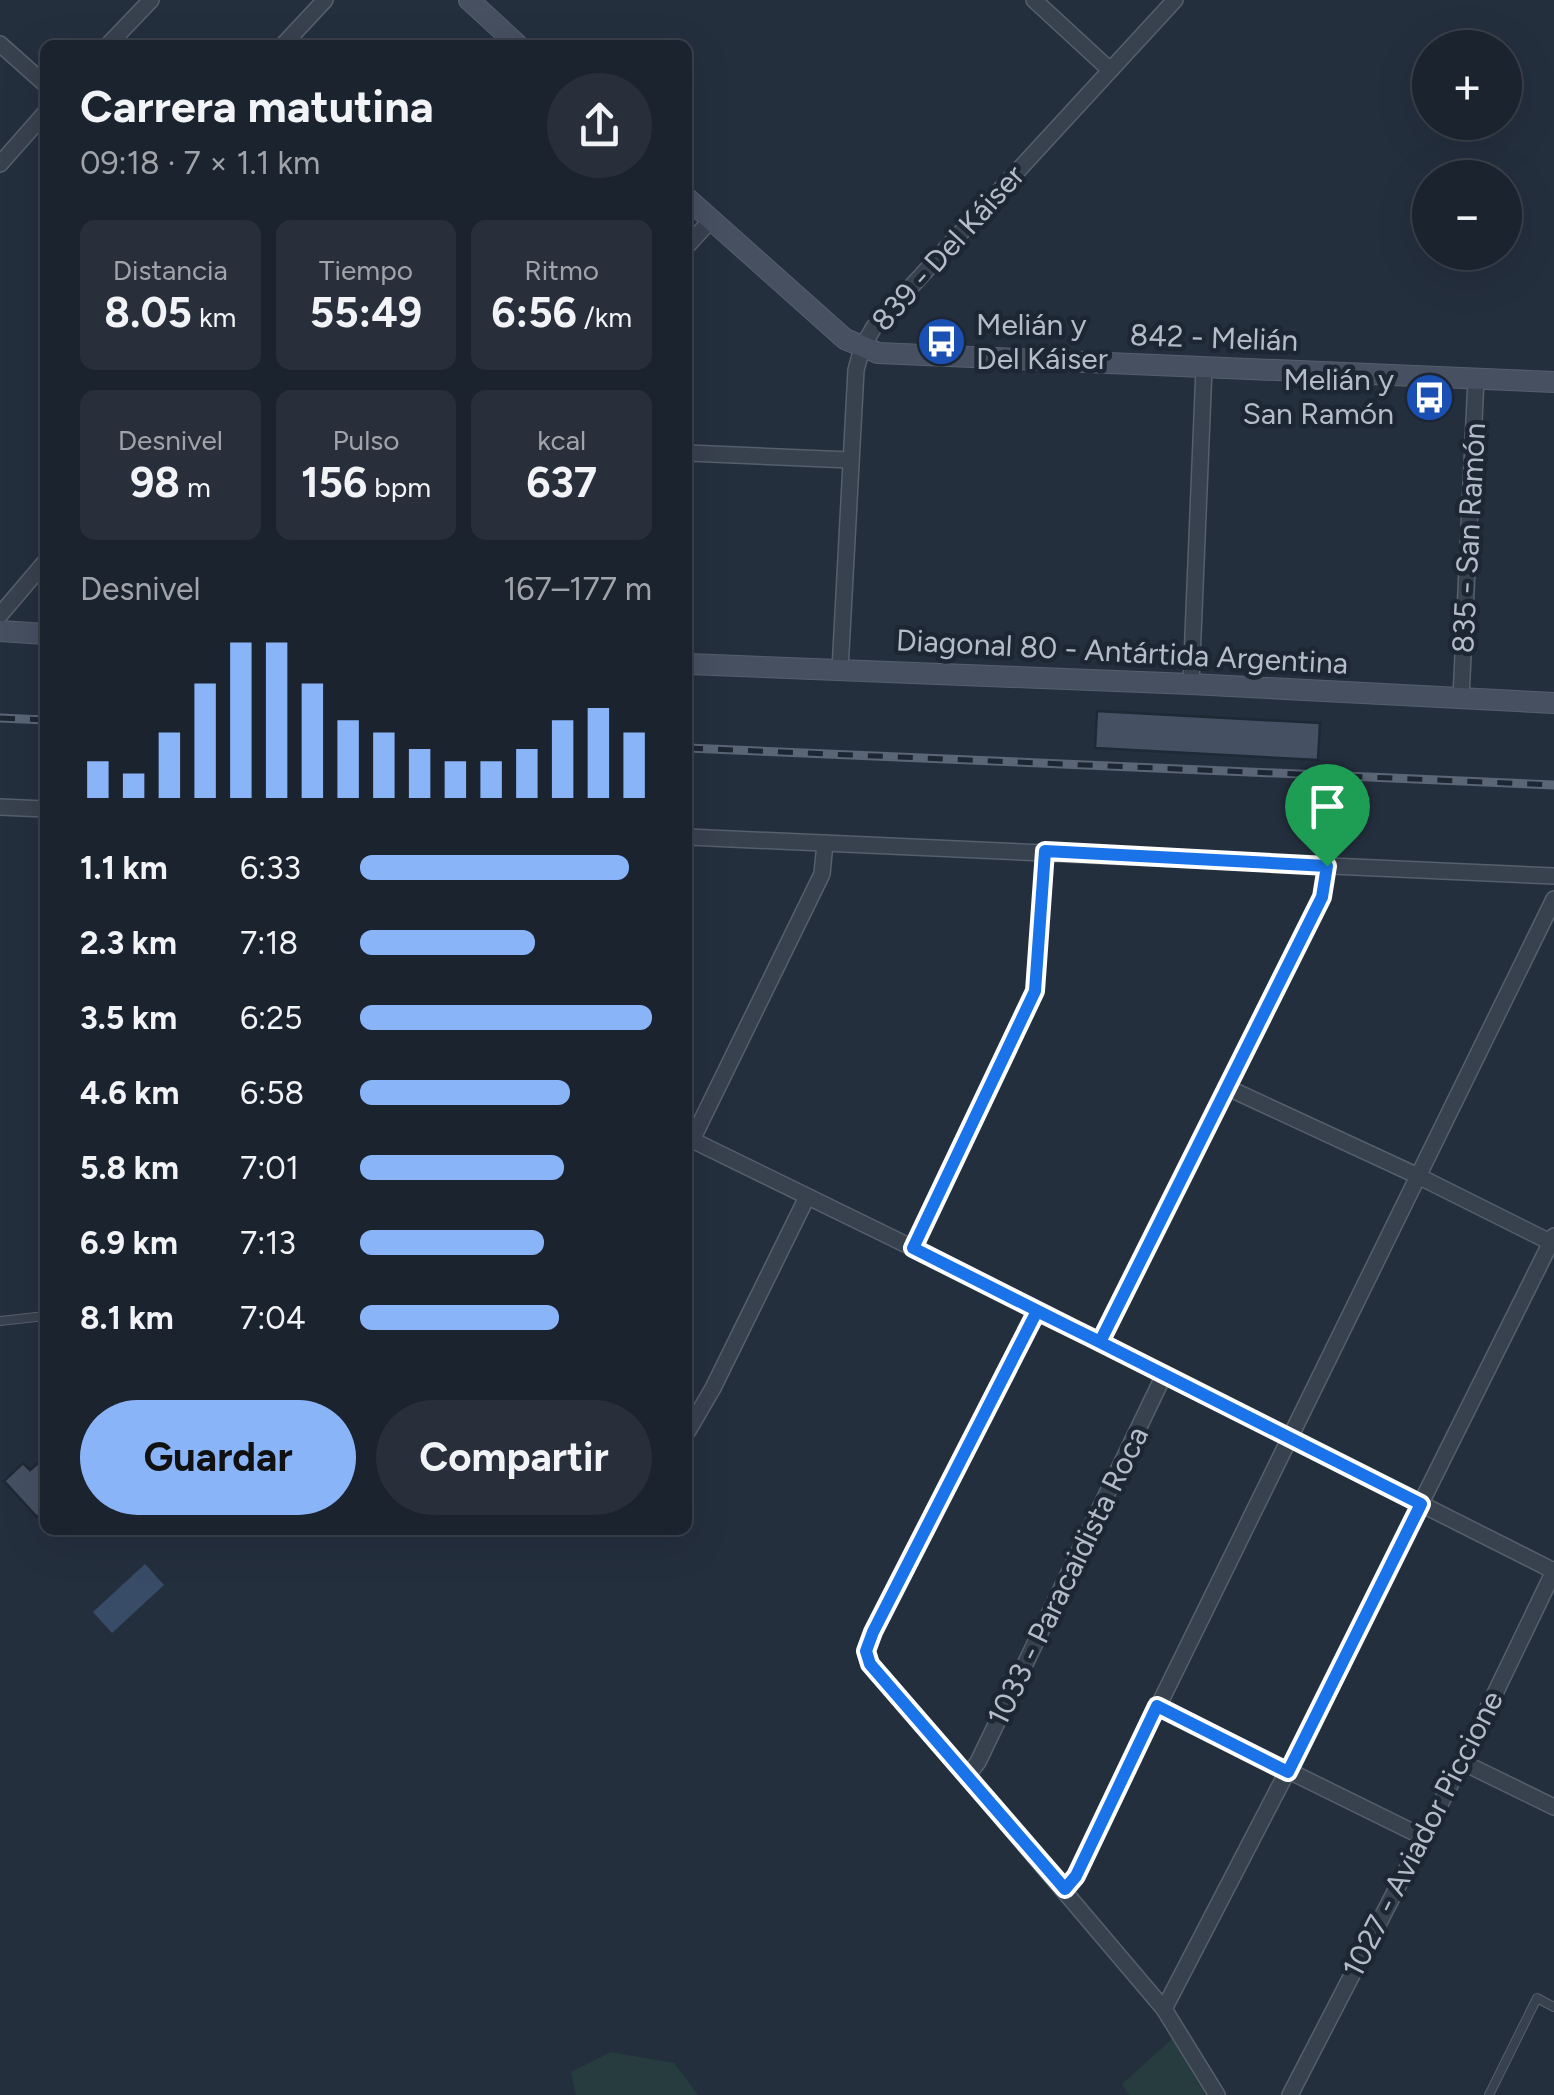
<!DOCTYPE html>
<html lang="es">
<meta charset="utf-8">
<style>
body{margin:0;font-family:Figtree,sans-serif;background:#282f3a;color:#f1f3f6;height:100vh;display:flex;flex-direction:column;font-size:38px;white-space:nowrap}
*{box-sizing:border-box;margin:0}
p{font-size:32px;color:#a0a4aa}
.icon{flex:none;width:55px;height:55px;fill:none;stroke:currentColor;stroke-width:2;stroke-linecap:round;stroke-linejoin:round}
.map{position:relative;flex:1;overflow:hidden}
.panel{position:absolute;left:40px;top:40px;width:652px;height:1495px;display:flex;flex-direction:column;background:#1b232e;border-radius:15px;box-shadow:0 10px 40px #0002,0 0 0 2px #39404a}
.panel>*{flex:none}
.tools{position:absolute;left:1412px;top:30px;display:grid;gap:20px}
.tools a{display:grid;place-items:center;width:110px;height:110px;border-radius:50%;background:#1b232e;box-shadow:0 10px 40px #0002,0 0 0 2px #39404a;font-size:50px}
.pin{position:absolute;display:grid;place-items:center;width:85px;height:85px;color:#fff;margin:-102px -42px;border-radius:50% 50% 50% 0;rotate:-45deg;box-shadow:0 0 10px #0007}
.pin .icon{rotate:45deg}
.round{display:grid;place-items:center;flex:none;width:105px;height:105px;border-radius:52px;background:#282f3a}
.headline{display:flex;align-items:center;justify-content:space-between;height:170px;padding:0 40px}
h1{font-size:45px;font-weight:700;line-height:75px}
.metrics{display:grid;grid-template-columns:repeat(3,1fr);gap:15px;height:170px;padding:10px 40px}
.metrics div{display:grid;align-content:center;border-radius:15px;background:#282f3a;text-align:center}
.metrics b{font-size:42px;font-weight:700}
.metrics small{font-size:28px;font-weight:400}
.metrics p{font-size:28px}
.chart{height:280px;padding:20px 40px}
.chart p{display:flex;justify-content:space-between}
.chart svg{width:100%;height:180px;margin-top:10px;stroke:#8ab4f8;stroke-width:6}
.cta{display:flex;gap:20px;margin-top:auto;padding:20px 40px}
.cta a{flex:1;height:115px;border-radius:60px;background:#8ab4f8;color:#111;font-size:40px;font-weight:700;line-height:115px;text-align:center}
.cta a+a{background:#282f3a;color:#f1f3f6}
ul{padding:0 40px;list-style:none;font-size:32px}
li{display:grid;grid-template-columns:160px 120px 1fr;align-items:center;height:75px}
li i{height:25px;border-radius:12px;background:#8ab4f8}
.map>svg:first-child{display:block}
.green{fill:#263c3f}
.water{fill:#394c67}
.building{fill:#455162;stroke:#1f2835;stroke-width:2.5}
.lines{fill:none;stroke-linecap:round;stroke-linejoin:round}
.lane-casing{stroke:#565f6c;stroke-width:10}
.street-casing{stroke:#565f6c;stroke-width:18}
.secondary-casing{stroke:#565f6c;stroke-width:22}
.lane{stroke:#38414e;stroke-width:8}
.street{stroke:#38414e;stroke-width:15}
.secondary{stroke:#465061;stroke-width:20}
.rail-casing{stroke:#5a6575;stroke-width:9}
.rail{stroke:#1d2633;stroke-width:5;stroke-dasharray:15;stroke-linecap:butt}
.route-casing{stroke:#fff;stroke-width:20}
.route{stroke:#1a73e8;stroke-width:12}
.labels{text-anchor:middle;stroke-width:9;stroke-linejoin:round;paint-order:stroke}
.street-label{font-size:30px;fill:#b4bcc9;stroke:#1d2633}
.poi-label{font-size:30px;fill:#b4bcc9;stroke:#1d2633;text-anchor:start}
</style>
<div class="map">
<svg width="1554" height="2095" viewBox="0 0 1554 2095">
<rect width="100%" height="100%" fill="#242f3e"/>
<g class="green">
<path d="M1172,2039l34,56h-77l-7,-11z"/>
<path d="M611,2052l63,11 24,32h-122l-5,-23z"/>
</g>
<path class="water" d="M145,1564l19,21 -52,48 -19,-21z"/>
<g class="building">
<path d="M1097,711l223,12 -2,37 -223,-12z"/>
<path d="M45,1457v53l-8,7 -33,-36 19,-18 7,7z"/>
</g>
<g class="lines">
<defs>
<g id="lane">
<path d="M0,1321l45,-5"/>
<path d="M1489,2095l48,-97 17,9"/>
</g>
<g id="street">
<path d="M1034,0l76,70"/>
<path d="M0,44l45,40"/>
<path d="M108,45l43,-45"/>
<path d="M283,45l42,-45"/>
<path d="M0,164l45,-51"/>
<path d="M688,245l23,-25"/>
<path d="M688,453l162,7"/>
<path d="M0,615l45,-53"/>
<path d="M840,670l16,-300 6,-22 12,-21 301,-327"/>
<path d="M1191,684l13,-316"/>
<path d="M1461,698l15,-320"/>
<path d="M0,807l45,2"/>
<path d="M688,837l866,39"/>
<path d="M1226,1087l192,89 136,68"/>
<path d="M688,1138l225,110 641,323"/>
<path d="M692,1140l130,-266 3,-31"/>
<path d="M913,1248l122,-257 10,-140"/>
<path d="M1037,1311l-164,320 -7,20 2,9 296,349 53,86"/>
<path d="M1100,1343l222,-446 5,-31"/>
<path d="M688,1431l25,-43 94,-191"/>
<path d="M1157,1706l266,131"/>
<path d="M1462,1762l92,45"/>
<path d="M968,1775l10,-13 186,-387"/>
<path d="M1065,1889l10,-13 479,-977"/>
<path d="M1164,2009l123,-237 267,-536"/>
<path d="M1290,2095l172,-333 92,-191"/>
</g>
<g id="secondary">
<path d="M469,0l49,45"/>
<path d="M688,199l157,140 33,14 676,29"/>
<path d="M0,631l45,3"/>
<path d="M688,664l503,20 363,19"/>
</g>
</defs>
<use href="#lane" class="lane-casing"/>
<use href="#street" class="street-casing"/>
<use href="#secondary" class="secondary-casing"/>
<use href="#lane" class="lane"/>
<use href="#street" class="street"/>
<use href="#secondary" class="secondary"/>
<defs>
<g id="rail">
<path d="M0,718l45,2"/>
<path d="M688,748l866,37"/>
</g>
</defs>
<use href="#rail" class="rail-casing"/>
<use href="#rail" class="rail"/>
</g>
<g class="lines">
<defs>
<path id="route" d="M1327,866l-5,31 -222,445 -63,-31 -164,321 -7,19 4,13 195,225 11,-13 81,-170 131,66 133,-268 -508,-256 122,-257 10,-140 282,15"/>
</defs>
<use href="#route" class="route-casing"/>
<use href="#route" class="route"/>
</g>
<defs>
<symbol id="bus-disc" viewBox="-11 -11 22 22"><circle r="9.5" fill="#1a4fb4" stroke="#1d2633"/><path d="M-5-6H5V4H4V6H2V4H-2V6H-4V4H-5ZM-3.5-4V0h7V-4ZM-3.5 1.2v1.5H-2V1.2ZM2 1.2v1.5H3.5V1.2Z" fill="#fff"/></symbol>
</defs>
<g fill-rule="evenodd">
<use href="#bus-disc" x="914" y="314" width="55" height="55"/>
<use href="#bus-disc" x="1402" y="370" width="55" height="55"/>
</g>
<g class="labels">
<g class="street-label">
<text transform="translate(948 248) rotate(-48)" y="10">839 - Del Káiser</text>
<text transform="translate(1214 338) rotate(2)" y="10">842 - Melián</text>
<text transform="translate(1469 538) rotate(-87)" y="10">835 - San Ramón</text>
<text transform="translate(1122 652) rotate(3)" y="10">Diagonal 80 - Antártida Argentina</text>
<text transform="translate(1068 1576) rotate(-64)" y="10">1033 - Paracaidista Roca</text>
<text transform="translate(1423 1834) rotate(-63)" y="10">1027 - Aviador Piccione</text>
</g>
<g class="poi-label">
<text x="976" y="335">Melián y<tspan x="976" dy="34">Del Káiser</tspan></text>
<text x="1394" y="390" text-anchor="end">Melián y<tspan x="1394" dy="34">San Ramón</tspan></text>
</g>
</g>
</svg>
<div class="tools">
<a>+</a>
<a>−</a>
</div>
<div class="pin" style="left:1327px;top:866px;background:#1e9e55"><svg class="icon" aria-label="arrive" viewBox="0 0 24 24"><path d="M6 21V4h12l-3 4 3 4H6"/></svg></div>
<section class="panel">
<div class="headline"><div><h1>Carrera matutina</h1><p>09:18 · 7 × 1.1 km</p></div><a class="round"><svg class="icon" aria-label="share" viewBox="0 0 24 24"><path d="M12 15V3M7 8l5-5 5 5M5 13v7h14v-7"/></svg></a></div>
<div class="metrics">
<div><p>Distancia</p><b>8.05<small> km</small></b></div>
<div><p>Tiempo</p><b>55:49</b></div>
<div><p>Ritmo</p><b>6:56<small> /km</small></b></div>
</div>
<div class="metrics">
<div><p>Desnivel</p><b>98<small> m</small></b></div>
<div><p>Pulso</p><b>156<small> bpm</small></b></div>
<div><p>kcal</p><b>637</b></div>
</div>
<div class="chart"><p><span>Desnivel</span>167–177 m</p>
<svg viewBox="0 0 160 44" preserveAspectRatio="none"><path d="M5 44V35M15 44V38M25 44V28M35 44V16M45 44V6M55 44V6M65 44V16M75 44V25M85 44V28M95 44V32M105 44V35M115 44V35M125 44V32M135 44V25M145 44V22M155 44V28"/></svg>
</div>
<ul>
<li><b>1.1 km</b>6:33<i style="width:92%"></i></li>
<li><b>2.3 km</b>7:18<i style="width:60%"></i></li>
<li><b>3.5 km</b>6:25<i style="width:100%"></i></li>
<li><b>4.6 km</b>6:58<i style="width:72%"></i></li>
<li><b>5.8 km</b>7:01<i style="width:70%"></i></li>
<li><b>6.9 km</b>7:13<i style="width:63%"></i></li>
<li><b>8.1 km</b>7:04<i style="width:68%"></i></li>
</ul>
<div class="cta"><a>Guardar</a><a>Compartir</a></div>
</section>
</div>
